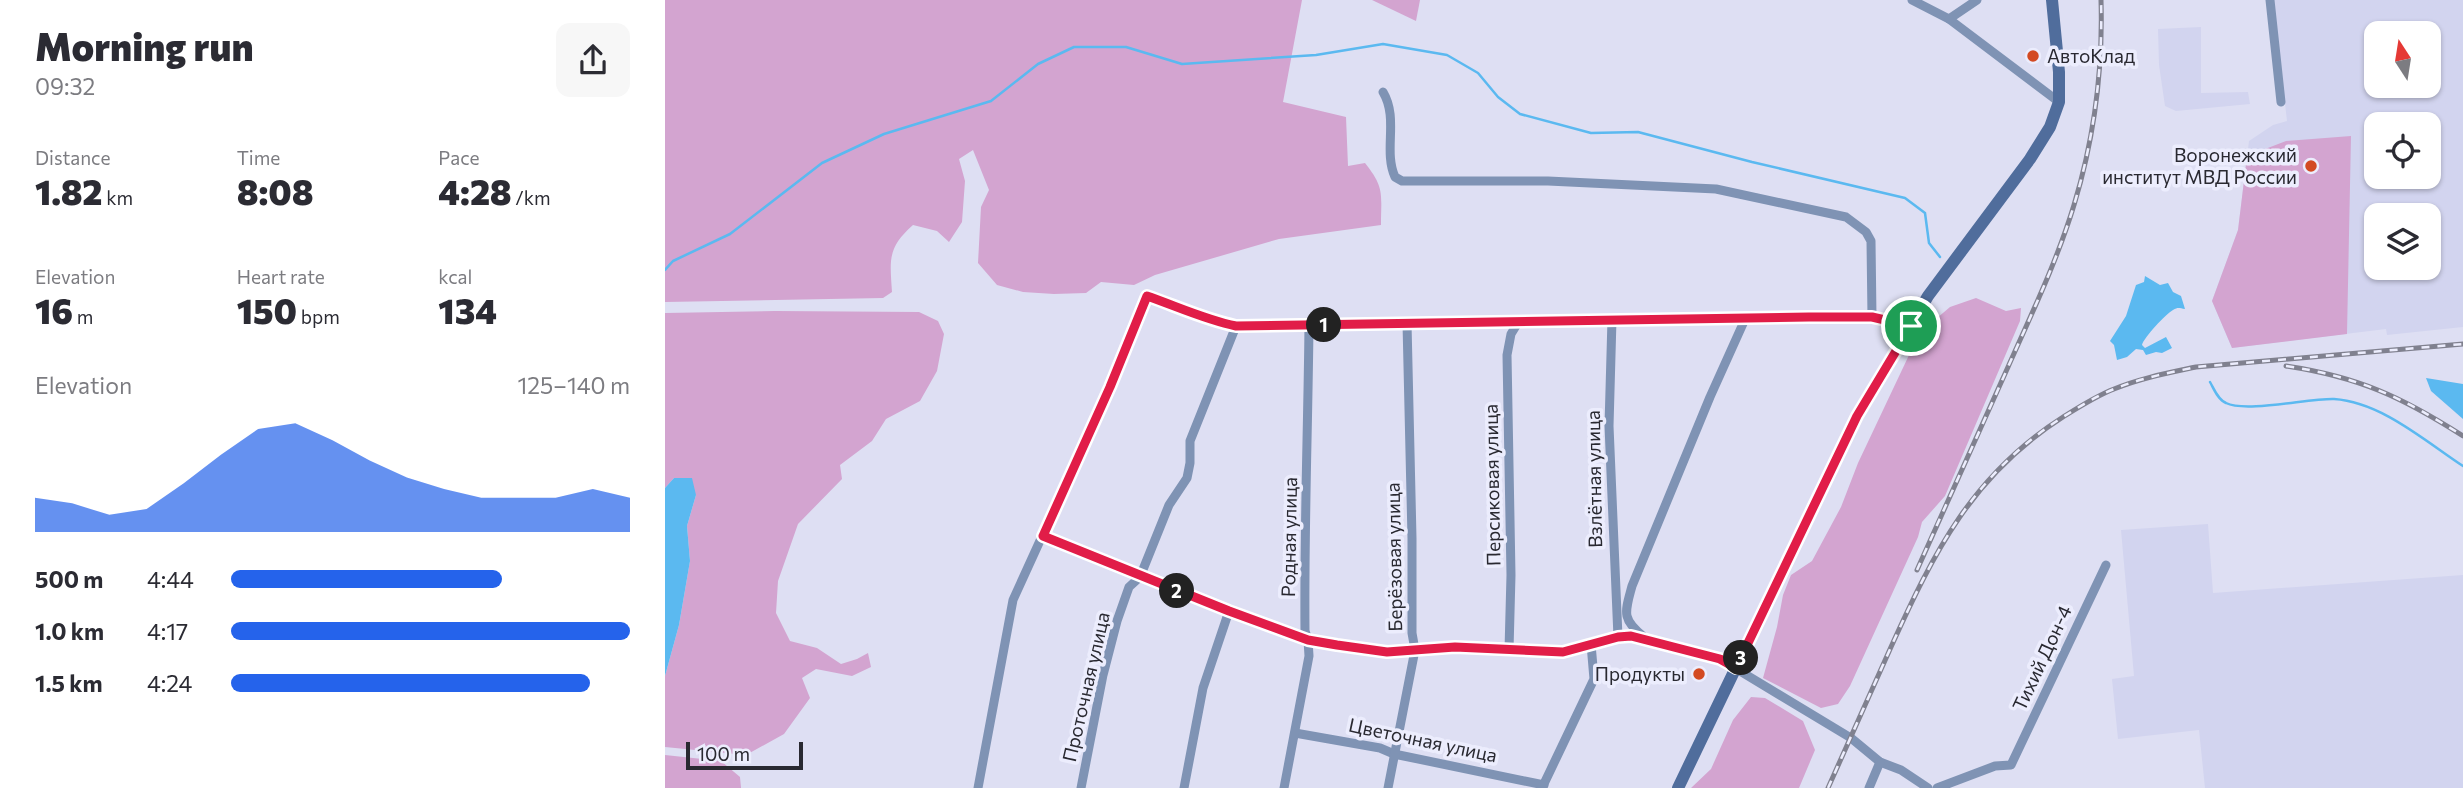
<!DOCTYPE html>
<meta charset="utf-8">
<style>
body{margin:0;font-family:Commissioner,sans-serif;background:#f7f7f7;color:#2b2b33;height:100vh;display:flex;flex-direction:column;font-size:26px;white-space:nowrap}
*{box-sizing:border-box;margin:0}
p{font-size:23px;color:#7c7c81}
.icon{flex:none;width:38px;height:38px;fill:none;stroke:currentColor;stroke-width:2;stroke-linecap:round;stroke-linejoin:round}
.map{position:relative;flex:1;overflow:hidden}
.sheet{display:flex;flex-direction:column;background:#fff;width:665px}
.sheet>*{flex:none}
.needle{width:46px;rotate:348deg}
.fabs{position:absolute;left:1699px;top:21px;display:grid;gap:14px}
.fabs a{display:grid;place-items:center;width:77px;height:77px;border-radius:14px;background:#fff;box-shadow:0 2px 5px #0004;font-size:35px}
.scale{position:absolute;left:21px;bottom:18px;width:117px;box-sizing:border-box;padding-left:7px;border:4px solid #292931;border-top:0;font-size:19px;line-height:24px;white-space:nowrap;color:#292931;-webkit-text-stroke:5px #ecedfd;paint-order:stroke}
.pin{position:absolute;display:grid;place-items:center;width:60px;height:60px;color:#fff;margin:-30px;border:4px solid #fff;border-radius:50%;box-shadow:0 2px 7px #0007}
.km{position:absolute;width:35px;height:35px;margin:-18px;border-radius:50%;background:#222;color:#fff;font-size:19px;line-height:35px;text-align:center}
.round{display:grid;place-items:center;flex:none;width:74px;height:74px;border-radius:14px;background:#f7f7f7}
.head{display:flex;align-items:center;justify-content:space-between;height:119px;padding:0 35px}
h1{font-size:38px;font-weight:800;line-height:52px}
.figures{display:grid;grid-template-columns:repeat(3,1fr);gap:10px;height:119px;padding:7px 35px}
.figures div{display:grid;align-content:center}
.figures b{font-size:35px;font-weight:800}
.figures small{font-size:19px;font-weight:400}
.figures p{font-size:19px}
.chart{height:196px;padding:14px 35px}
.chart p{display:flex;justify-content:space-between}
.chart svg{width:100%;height:126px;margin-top:7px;fill:#2563eb;opacity:.7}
ul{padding:0 35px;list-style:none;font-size:23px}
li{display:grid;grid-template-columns:112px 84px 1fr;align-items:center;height:52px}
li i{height:18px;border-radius:9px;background:#2563eb}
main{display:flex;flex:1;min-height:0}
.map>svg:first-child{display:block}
.built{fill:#d2d4ef;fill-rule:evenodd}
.green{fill:#d3a4d0}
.water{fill:#5bb9f0}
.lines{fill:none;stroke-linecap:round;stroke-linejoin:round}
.stream{stroke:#5bb9f0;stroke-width:2.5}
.street{stroke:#7f93b4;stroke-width:9}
.secondary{stroke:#506d9c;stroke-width:12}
.rail-casing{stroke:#80818f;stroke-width:5}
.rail{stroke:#ecedfd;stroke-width:2.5;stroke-dasharray:8;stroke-linecap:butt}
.route-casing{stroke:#fff;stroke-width:14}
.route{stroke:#e11d48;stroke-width:9}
.poi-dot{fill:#d34a22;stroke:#ecedfd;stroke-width:2.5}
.labels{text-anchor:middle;stroke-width:7;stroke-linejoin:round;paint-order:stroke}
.poi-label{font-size:19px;fill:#292931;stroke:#ecedfd;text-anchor:end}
.street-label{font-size:19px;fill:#292931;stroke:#ecedfd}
</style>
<main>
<section class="sheet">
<div class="head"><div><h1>Morning run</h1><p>09:32</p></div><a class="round"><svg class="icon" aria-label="share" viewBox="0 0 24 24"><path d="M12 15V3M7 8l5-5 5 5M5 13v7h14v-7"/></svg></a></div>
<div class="figures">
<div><p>Distance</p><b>1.82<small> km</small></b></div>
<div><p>Time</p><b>8:08</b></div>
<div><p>Pace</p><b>4:28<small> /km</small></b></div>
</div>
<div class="figures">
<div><p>Elevation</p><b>16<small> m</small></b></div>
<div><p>Heart rate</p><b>150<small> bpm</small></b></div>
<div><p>kcal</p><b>134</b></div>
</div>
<div class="chart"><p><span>Elevation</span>125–140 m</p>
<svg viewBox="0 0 160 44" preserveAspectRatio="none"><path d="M0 44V32L10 34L20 38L30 36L40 27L50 17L60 8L70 6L80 12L90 19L100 25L110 29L120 32L130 32L140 32L150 29L160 32V44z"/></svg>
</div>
<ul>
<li><b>500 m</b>4:44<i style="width:68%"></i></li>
<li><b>1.0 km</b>4:17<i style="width:100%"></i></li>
<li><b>1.5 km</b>4:24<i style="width:90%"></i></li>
</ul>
</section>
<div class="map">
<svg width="1798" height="788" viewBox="0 0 1798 788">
<rect width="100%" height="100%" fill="#dedff3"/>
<g class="built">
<path d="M1608,0h190v327l-76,8 -1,-6 -154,19 -20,-47 26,-71 11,-89 24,-16 14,-4zM1712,33h52v53h-52zM1712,124h52v53h-52zM1712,215h52v53h-52z"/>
<path d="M1536,27v66l47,-1 2,12 -74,7 -11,-5 -6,-41 -1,-36z"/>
<path d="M1543,524l5,69 250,-18v213h-258l-6,-58 -81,9 -6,-60 22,-3 -13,-146z"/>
</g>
<g class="green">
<path d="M0,0h637l-19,102 63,15 2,49 17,-3c20,25 16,31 16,62l-102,14 -124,36 -21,10 -33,-3 -15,11 -32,1 -31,-2 -26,-7 -19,-22 3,-56 8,-17 -16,-40 -14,9 6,22 -3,41 -13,20 -12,-11 -24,-6c-26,23 -23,35 -21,67l-9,6 -218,4z"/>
<path d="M707,0h48l-4,21z"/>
<path d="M1686,136l-4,198 -115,14 -20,-47 26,-71 9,-74 39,-15z"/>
<path d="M1311,298l30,13 15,-3 -1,13 -75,175 -23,26 -4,15 -68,149 -12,18 -17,4 -58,-30 14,-51 6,-32 8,-20 21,-14 29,-54 17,-44 52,-110 20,-29 20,-17z"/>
<path d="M110,311l144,1 19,9 6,13 -7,37 -17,30 -34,18 -14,22 -32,24 2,14 -44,45 -20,57 -2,32 14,28 27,7 24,16 16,-5 11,-6 3,14 -19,9 -36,-7 -14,9 8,20 -26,36 -38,21 -81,-8v-71l14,-51 11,-64 -3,-35 9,-31 -22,-17 -9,10v-175z"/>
<path d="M1086,697l14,1 38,23 12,29 -16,38h-108l20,-19 22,-49z"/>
<path d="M0,755l56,6 19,16 1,11h-76z"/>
</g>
<g class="water">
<path d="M1480,276l15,9 8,-2 5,9 8,4 4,13c-6,-1 -7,-2 -12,1 -7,4 -29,27 -31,35l3,3 21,-11 6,11 -10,5 -6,-1 -10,3 -3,-5 -7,-1 -9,8 -10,3 -3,-15 -4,-4 16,-25 10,-31 8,-3z"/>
<path d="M1761,378l37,6v35l-32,-28z"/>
<path d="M9,478h18l4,17 -9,31 3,35 -11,64 -14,51v-188z"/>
</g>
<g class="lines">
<g class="stream">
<path d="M0,270l8,-9 57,-27 92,-71 62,-29 107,-33 47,-37 36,-17h52l56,17 134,-9 67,-11 64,11 31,18 20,24 22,17 71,19 47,-1 114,30 153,36 20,15 4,30 11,14"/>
<path d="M1545,382c4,7 8,18 16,21 20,10 84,-5 108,-4 47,3 91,42 129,67"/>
</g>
<g class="street">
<path d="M1247,0l37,19 110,83"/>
<path d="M1605,0l11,102"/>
<path d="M1284,19l28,-19"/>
<path d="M718,92c16,27 0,58 12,85l7,4h146l168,8 130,28 20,15 5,9 1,76"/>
<path d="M947,319l-3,107 9,211"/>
<path d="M378,536l186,75 79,29 29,5 50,7 68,-5 108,5 55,-15 13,-1 89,23 131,79 29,24 21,8 27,18"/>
<path d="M979,637c-23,-18 -19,-25 -12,-51l78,-189 36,-80"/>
<path d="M844,650l2,-75 -4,-220 4,-21 8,-13"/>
<path d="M630,733l85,15 14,6 150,31"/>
<path d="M313,788l35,-188 97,-213 37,-91c29,10 59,24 89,30l636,-9 39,9"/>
<path d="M416,788l22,-113 14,-54 12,-34 11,-10 29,-72 18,-27 3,-15v-22l46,-115"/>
<path d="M519,788l19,-100 26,-77"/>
<path d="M619,788l25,-132 -1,-16 -3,-9c-1,-102 3,-204 4,-306"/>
<path d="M723,788l27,-138 -3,-17v-95l-5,-215"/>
<path d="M877,788l52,-109 -3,-35"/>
<path d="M1204,788l11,-26"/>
<path d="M1272,788l58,-22 16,-1 95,-200"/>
</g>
<path class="secondary" d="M1013,788l179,-372 71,-120 102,-137 20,-32 9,-25v-30l-7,-72"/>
<defs>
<g id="rail">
<path d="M1621,366c73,11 116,31 177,70"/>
<path d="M1252,570c30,-68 61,-135 91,-203 24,-54 49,-106 66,-162 20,-66 29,-137 27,-205"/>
<path d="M1163,788c21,-47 42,-94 63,-141 43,-95 81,-172 172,-230 16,-10 33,-21 51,-28 27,-11 54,-16 82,-22l267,-23"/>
</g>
</defs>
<use href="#rail" class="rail-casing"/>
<use href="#rail" class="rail"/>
</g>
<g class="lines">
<defs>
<path id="route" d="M482,296c29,10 59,24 89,30l573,-9h63l39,9 -54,90 -121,252 -16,-9 -89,-23 -13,1 -55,15 -108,-5 -68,5 -50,-7 -29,-5 -79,-29 -186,-75 67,-149z"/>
</defs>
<use href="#route" class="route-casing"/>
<use href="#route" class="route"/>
</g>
<g class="poi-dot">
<circle cx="1368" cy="56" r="7"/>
<circle cx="1646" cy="166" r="7"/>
<circle cx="1034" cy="674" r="7"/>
</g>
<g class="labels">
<g class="poi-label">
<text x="1382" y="63" text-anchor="start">АвтоКлад</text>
<text x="1632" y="162">Воронежский<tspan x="1632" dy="22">институт МВД России</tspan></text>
<text x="1020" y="681">Продукты</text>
</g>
<g class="street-label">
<text transform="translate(929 479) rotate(-91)" y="7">Взлётная улица</text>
<text transform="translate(827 485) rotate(-91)" y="7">Персиковая улица</text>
<text transform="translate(624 537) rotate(-89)" y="7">Родная улица</text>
<text transform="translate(729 557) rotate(-91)" y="7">Берёзовая улица</text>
<text transform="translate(1377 658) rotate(-65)" y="7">Тихий Дон-4</text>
<text transform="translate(421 687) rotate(-77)" y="7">Проточная улица</text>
<text transform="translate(758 740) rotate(12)" y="7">Цветочная улица</text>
</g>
</g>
</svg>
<div class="fabs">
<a><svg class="needle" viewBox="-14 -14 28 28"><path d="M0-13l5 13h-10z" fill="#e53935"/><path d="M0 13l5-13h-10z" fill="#7c7c81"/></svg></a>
<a><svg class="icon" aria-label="locate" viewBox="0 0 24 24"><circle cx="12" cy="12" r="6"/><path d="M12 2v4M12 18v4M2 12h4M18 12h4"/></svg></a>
<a><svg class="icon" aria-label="layers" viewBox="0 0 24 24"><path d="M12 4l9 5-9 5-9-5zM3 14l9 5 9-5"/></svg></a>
</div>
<div class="scale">100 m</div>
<div class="pin" style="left:1246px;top:326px;background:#1e9e55"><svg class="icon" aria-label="arrive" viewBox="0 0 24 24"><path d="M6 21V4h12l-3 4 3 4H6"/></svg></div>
<b class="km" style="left:659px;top:325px">1</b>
<b class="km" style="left:512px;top:591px">2</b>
<b class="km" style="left:1076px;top:658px">3</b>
</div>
</main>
